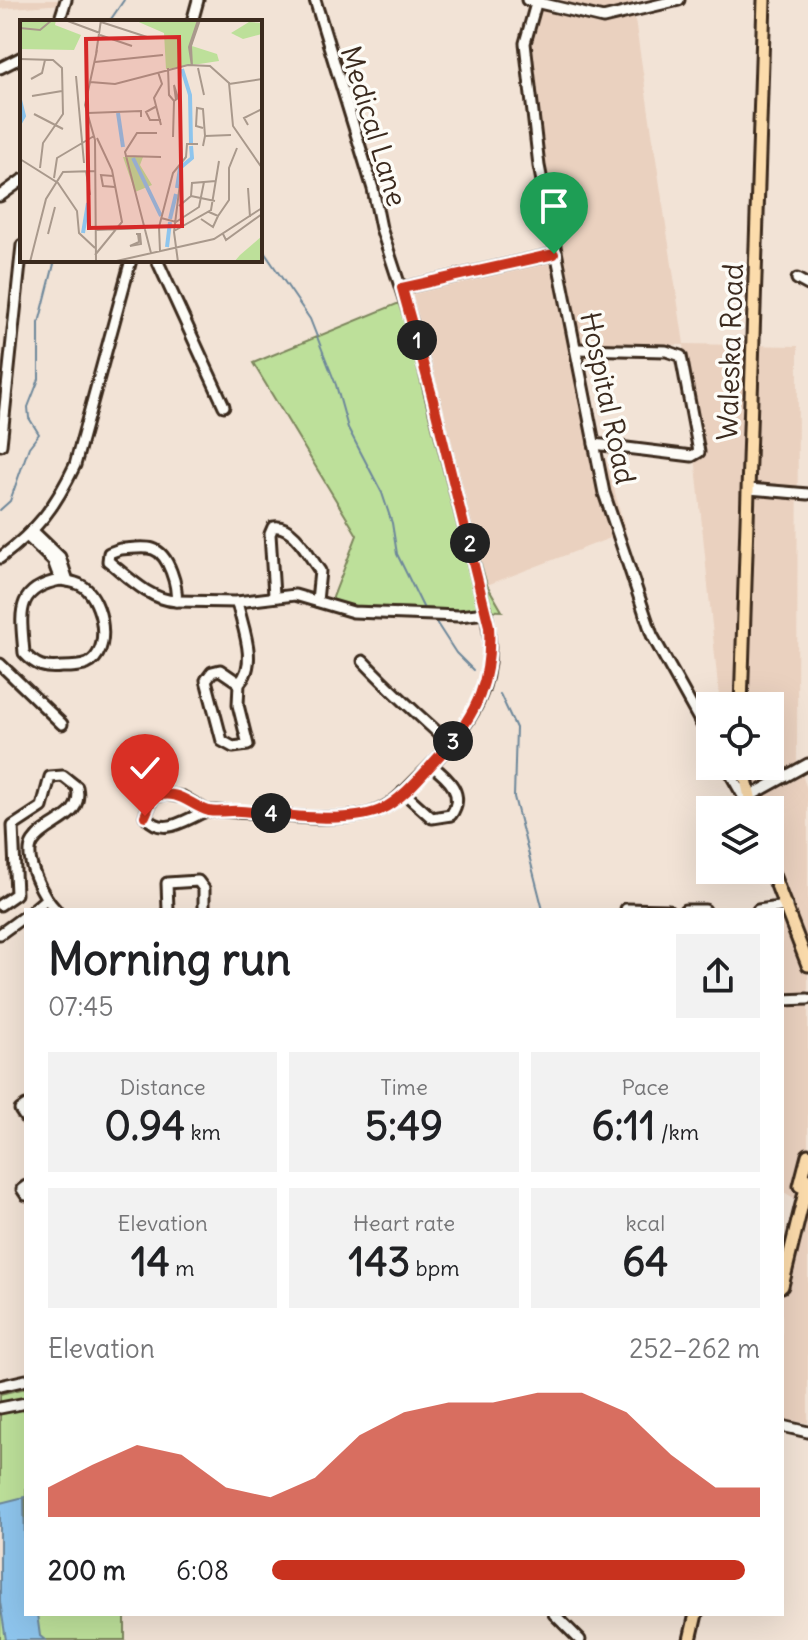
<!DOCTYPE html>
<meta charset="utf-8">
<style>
body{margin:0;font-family:Delius,sans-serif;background:#f2f2f2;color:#202124;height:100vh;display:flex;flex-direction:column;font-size:30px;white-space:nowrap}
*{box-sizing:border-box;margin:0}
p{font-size:26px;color:#757577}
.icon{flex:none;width:44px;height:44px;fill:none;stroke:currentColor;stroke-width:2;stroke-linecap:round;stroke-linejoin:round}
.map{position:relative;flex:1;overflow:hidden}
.panel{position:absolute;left:24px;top:908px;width:760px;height:708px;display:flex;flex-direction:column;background:#fff;border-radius:0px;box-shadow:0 8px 32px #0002}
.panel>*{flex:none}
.buttons{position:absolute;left:696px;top:692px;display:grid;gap:16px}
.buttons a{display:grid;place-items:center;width:88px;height:88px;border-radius:0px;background:#fff;box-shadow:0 8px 32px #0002;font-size:40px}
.pin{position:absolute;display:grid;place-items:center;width:68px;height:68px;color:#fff;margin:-82px -34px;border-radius:50% 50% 50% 0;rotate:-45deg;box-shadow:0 0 8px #0007}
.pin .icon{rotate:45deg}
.km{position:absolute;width:40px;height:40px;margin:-20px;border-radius:50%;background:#222;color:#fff;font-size:22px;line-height:40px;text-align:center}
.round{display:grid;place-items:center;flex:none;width:84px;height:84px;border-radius:0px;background:#f2f2f2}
.headline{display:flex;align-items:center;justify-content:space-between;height:136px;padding:0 24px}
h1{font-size:44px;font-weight:800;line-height:60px}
.stats{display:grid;grid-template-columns:repeat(3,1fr);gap:12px;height:136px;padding:8px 24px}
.stats div{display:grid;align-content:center;border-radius:0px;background:#f2f2f2;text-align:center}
.stats b{font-size:40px;font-weight:800}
.stats small{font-size:22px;font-weight:400}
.stats p{font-size:22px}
.chart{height:224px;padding:16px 24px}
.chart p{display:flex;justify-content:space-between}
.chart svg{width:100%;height:144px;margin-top:8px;fill:#c8321e;opacity:.7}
ul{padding:0 24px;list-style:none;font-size:26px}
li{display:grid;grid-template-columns:128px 96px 1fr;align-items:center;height:60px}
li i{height:20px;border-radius:10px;background:#c8321e}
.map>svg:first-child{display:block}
.built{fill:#ead1bf}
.green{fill:#bde09a;stroke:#7c855c;stroke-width:2}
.water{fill:#8ec5ed;stroke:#6d879a;stroke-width:2}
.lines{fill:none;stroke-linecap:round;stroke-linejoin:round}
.stream{stroke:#6d879a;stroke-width:2}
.minor-casing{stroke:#3b2a1e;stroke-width:15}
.major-casing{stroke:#3b2a1e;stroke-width:17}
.minor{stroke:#fdfcf7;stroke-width:9}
.major{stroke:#fcdcac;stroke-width:11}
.route-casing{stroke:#fff;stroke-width:16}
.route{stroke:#c8321e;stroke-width:10}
.labels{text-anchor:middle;stroke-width:7;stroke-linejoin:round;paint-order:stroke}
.street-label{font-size:28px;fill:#3b2a1e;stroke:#fdfcf7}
.inset-river{fill:none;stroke:#8ec5ed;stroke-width:4}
.inset-road{fill:none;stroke:#a9998c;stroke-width:2}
.view{fill:#d62828;fill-opacity:0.15;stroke:#d62828;stroke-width:4}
.inset-edge{fill:none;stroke:#3b2a1e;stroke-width:4}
</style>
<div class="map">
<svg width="808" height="1640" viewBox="0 0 808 1640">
<rect width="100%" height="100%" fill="#f2e3d6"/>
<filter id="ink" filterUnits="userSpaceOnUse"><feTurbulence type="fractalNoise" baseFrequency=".0125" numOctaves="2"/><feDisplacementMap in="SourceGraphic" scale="16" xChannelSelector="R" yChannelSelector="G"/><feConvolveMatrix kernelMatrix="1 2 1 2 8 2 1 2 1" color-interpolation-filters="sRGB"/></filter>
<g filter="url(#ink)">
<g class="built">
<path d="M0,0h63v4l-63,5z"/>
<path d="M532,0h100l52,344 114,2 -1,414 11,32v631l-26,-4v-126l19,-91 -19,-11v-281h-5v-26l-7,-15v-59h-29l-13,-28 -2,-16h44v-60h-50l-36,-361 -111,-2 53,189 -139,53 -88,-300 161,-25 -25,-134z"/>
</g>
<g class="green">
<path d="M404,301l83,284 15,26 -172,-6 27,-70 -104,-172z"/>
<path d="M26,1388v226h99v26h-125v-246z"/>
</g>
<path class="water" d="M24,1497l2,117h11l3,22 5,4h-39l-6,-38v-99z"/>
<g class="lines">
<g class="stream">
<path d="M109,22l15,-22"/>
<path d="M260,246l50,73 26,66 12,43 34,65 10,30 5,31 27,55"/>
<path d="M0,510l10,-9 19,-54 10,-13 -10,-16 -1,-11 11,-28v-56l16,-63"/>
<path d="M434,619l22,34 17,17"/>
<path d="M500,694l16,34 -2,69 29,113"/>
</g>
<defs>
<g id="minor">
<path d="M527,0l76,18 76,-18"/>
<path d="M537,0l-12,43 14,123 65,327 48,142 58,104"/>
<path d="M59,22l7,-22"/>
<path d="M192,22l6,-22"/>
<path d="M0,68l22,-11"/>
<path d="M0,196l22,-16"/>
<path d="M157,260l67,146"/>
<path d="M797,279l11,6"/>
<path d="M402,288l152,-34"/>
<path d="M576,349l90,2 15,5 18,96 -7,4 -98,-12"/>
<path d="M1,445l21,-200"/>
<path d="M749,489l59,5"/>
<path d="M33,531l27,26 8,24"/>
<path d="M29,538l24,23 7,19"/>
<path d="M120,549c10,0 23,-3 33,0 16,5 25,38 23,52 -26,-1 -48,-24 -68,-40l1,-8z"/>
<path d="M0,558c38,-29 54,-49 75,-93l56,-205"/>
<path d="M60,580c8,1 17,2 24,7 19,14 29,65 3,77 -7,3 -17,3 -25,3 -17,2 -26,-1 -38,-14 -3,-39 -10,-64 36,-73z"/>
<path d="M274,595l-4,-61 3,-7c20,-4 36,29 47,44l-3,30"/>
<path d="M176,601l61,1 58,-7 58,17 106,4 27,-3"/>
<path d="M237,602c5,24 22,62 2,81"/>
<path d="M363,661c28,30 57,55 87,83"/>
<path d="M0,664l62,60"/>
<path d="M220,670l19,13 -1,22 10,40 -15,2 -11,-6 -16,-61 6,-8z"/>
<path d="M726,766l25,44"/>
<path d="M403,792l29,26 19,-3c15,-21 -3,-37 -20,-50"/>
<path d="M166,794l17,3 24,14c-21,7 -43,28 -62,5l8,-19z"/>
<path d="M750,796l58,-32"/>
<path d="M207,811c52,-1 110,14 160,3 23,-5 38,-23 54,-39 50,-49 80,-90 65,-162l-71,-281 -34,-104 -8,-39 -58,-189"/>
<path d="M0,905l16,-11 -3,-68 29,-19 8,-30 13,-1 14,11c7,33 -29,33 -44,55 -11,16 11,56 23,68"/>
<path d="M626,909l42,1"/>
<path d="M33,910l13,-11"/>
<path d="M168,910l-1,-27 31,-2 6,8v21"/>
<path d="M685,910h20"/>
<path d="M758,910l29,-4"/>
<path d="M0,934l26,-19"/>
<path d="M782,1000l26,-1"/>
<path d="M26,1106l-6,4 6,9"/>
<path d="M26,1186l-4,3 4,6"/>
<path d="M0,1386l26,-6"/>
<path d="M0,1408l26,-5"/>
<path d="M782,1426l26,6"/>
<path d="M554,1614l26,26"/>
</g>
<g id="major">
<path d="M741,706l23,-706"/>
<path d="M743,766l10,44"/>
<path d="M770,867l38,98"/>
<path d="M800,1186l8,-31"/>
<path d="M782,1286l26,-106"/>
<path d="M690,1640l6,-26"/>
</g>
</defs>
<use href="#minor" class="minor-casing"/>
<use href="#major" class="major-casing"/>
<use href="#minor" class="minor"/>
<use href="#major" class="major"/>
</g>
</g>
<g class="lines" filter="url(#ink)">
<defs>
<path id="route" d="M145,816l8,-19c27,-9 35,8 56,14 9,2 21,-1 31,0 38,3 104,14 140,-1 23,-10 45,-39 62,-57 36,-40 50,-74 47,-127l-58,-234 -29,-104 152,-34"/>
</defs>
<use href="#route" class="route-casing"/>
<use href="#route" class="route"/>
</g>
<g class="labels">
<g class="street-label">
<text transform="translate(374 126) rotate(73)" y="10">Medical Lane</text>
<text transform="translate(730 352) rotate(-88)" y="10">Waleska Road</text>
<text transform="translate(608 398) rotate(78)" y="10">Hospital Road</text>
</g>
</g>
<g transform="translate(20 20)">
<rect width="242" height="242" fill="#f2e3d6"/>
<path d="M0,0h36l-1,5 26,10 -7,15 -54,-1zM114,0h63l-5,26 25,8 2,7 -53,8 -2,-36zM229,2l13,1v11l-19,5 -12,-6zM103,137h20l-3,8 12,20 -17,7zM242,216v26h-28l6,-7z" fill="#bde09a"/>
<path class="inset-river" d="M162,49l8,26 1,48M0,80l4,16 -4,7M98,93l5,34M113,138l28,58M157,168l3,-20 12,-10 -1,-12M150,199l6,-25M63,213l5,-30M147,227l3,-25"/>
<path class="inset-road" d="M45,0l35,13M178,0l-9,27 3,19 -1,-20 9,-26M81,2l46,15M0,8l20,2 12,-10M80,15l32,11M76,34l5,-34M0,39l33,1 9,8 1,46 -20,29 -3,25M75,42l68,-7M148,48l1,27 5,6 4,-3 -4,-13 2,15M178,48l6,27M138,52l4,12 -8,14 7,27M56,56l8,87M11,59l11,-6 3,-13M70,62l25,2 73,-19 22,1 19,17 4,43 29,42M209,64l33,-5M12,76l30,-5M137,86l-11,6 4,8h11M68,93l53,-2v6M14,94l29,15M228,105l-4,-7 18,-9M183,108l-7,-2 1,-18 6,1 2,27 -2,10M185,116l26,-1M153,117l1,-36M105,136l36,1M0,139l38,24 19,28 2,22 16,15M66,151l4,24M93,156l-12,-1 2,11 12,1M34,158l3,-20 37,-22M228,168l2,29M171,176l24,5M159,186l12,-10 1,-13 24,-2M189,192l9,4 11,-16v-32l8,-20M141,198l15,4 23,-15 5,-25M181,199l12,8 5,-11M75,210l51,-2M154,211l37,-21 8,-49M28,214l7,-27M116,214h4l1,10 -11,2 9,-4 -1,-8M203,214l3,6 36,-26M140,231l-1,-24 14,-54 13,-16 1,-13h11M131,233l-26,-101 12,-19h20M75,235l27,-33 -10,-52 -15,-32M10,242l16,-63 17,-27 32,-1M76,242l-1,-122 -10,-35 12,-55M92,242l102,-23 48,-31M158,242l-4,-30 7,-57"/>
<path class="view" d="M159,17l3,189 -93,2 -3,-189z"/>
<rect width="242" height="242" class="inset-edge"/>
</g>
</svg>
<div class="buttons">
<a><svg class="icon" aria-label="locate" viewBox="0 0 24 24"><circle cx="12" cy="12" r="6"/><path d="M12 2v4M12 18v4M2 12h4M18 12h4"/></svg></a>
<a><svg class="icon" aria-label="layers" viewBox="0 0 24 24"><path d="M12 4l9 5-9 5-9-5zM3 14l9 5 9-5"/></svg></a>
</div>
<div class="pin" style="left:554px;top:254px;background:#1e9e55"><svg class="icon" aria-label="arrive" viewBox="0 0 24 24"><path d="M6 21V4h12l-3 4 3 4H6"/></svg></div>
<div class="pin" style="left:145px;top:816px;background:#d93025"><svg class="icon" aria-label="check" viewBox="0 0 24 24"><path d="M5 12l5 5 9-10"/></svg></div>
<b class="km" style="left:417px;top:340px">1</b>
<b class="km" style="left:470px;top:543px">2</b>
<b class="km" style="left:453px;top:741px">3</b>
<b class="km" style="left:271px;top:813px">4</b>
<section class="panel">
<div class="headline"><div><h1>Morning run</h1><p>07:45</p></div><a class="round"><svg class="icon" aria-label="share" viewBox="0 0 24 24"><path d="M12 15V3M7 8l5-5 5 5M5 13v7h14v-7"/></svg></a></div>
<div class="stats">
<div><p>Distance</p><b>0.94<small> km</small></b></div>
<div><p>Time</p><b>5:49</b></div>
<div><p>Pace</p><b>6:11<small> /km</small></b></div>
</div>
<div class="stats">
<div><p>Elevation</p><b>14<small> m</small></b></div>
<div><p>Heart rate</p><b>143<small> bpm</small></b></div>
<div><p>kcal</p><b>64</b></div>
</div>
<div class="chart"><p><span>Elevation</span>252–262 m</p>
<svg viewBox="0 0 160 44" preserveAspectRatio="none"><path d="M0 44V35L10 28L20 22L30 25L40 35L50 38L60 32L70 19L80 12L90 9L100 9L110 6L120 6L130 12L140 25L150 35L160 35V44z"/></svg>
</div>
<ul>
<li><b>200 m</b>6:08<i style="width:97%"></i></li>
</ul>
</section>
</div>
